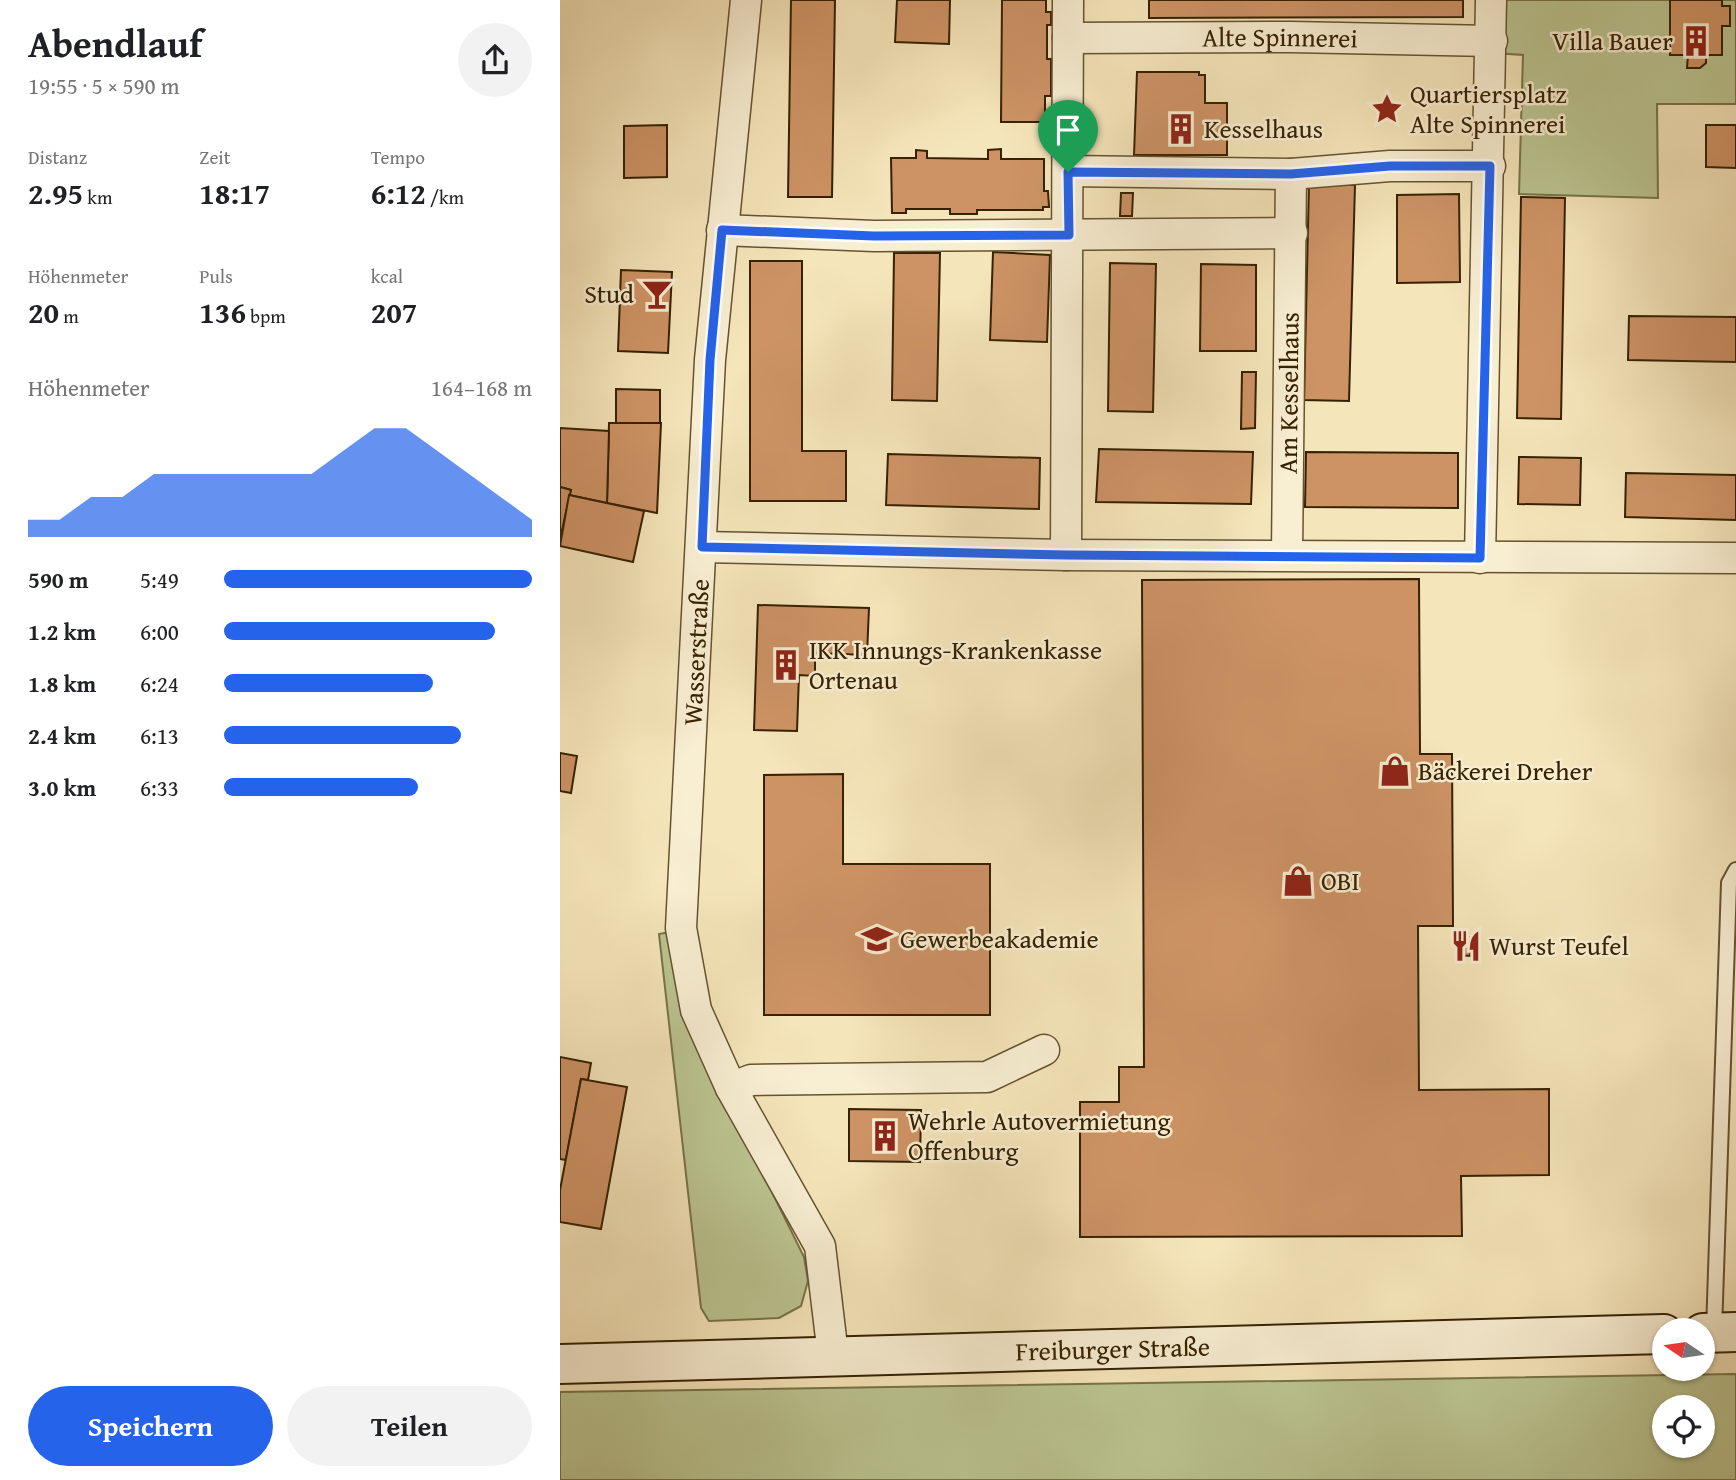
<!DOCTYPE html>
<html lang="de">
<meta charset="utf-8">
<style>
body{margin:0;font-family:"Gentium Book Plus",serif;background:#f2f2f2;color:#202124;height:100vh;display:flex;flex-direction:column;font-size:26px;white-space:nowrap}
*{box-sizing:border-box;margin:0}
p{font-size:23px;color:#757577}
.icon{flex:none;width:38px;height:38px;fill:none;stroke:currentColor;stroke-width:2;stroke-linecap:round;stroke-linejoin:round}
.map{position:relative;flex:1;overflow:hidden}
.panel{display:flex;flex-direction:column;background:#fff;width:560px}
.panel>*{flex:none}
.needle{width:46px;rotate:283deg}
.fabs{position:absolute;left:1092px;top:1318px;display:grid;gap:14px}
.fabs a{display:grid;place-items:center;width:63px;height:63px;border-radius:50%;background:#fff;box-shadow:0 2px 5px #0004;font-size:35px}
.pin{position:absolute;display:grid;place-items:center;width:60px;height:60px;color:#fff;margin:-72px -30px;border-radius:50% 50% 50% 0;rotate:-45deg;box-shadow:0 0 7px #0007}
.pin .icon{rotate:45deg}
.round{display:grid;place-items:center;flex:none;width:74px;height:74px;border-radius:37px;background:#f2f2f2}
.overview{display:flex;align-items:center;justify-content:space-between;height:119px;padding:0 28px}
h1{font-size:38px;font-weight:700;line-height:52px}
.figures{display:grid;grid-template-columns:repeat(3,1fr);gap:10px;height:119px;padding:7px 28px}
.figures div{display:grid;align-content:center}
.figures b{font-size:30px;font-weight:700}
.figures small{font-size:19px;font-weight:400}
.figures p{font-size:19px}
.chart{height:196px;padding:14px 28px}
.chart p{display:flex;justify-content:space-between}
.chart svg{width:100%;height:126px;margin-top:7px;fill:#2563eb;opacity:.7}
.action{display:flex;gap:14px;margin-top:auto;padding:14px 28px}
.action a{flex:1;height:80px;border-radius:42px;background:#2563eb;color:#fff;font-size:28px;font-weight:700;line-height:80px;text-align:center}
.action a+a{background:#f2f2f2;color:#202124}
ul{padding:0 28px;list-style:none;font-size:23px}
li{display:grid;grid-template-columns:112px 84px 1fr;align-items:center;height:52px}
li i{height:18px;border-radius:9px;background:#2563eb}
main{display:flex;flex:1;min-height:0}
.map>svg:first-child{display:block}
.green{fill:#bbc591;stroke:#787349;stroke-width:2;fill-rule:evenodd}
.building{fill:#cd9365;stroke:#362101;stroke-width:2}
.lines{fill:none;stroke-linecap:round;stroke-linejoin:round}
.lane-casing{stroke:#66522f;stroke-width:18}
.street-casing{stroke:#66522f;stroke-width:33}
.secondary-casing{stroke:#362101;stroke-width:42}
.lane{stroke:#f8eed2;stroke-width:14}
.street{stroke:#f8eed2;stroke-width:30}
.secondary{stroke:#f8eed2;stroke-width:38}
.route-casing{stroke:#fff;stroke-width:14}
.route{stroke:#2563eb;stroke-width:9}
.labels{text-anchor:middle;stroke-width:5;stroke-linejoin:round;paint-order:stroke}
.street-label{font-size:26px;fill:#362101;stroke:#f8eed2}
.poi-label{font-size:26px;fill:#362101;stroke:#f8eed2;text-anchor:start}
</style>
<main>
<section class="panel">
<div class="overview"><div><h1>Abendlauf</h1><p>19:55 · 5 × 590 m</p></div><a class="round"><svg class="icon" aria-label="share" viewBox="0 0 24 24"><path d="M12 15V3M7 8l5-5 5 5M5 13v7h14v-7"/></svg></a></div>
<div class="figures">
<div><p>Distanz</p><b>2.95<small> km</small></b></div>
<div><p>Zeit</p><b>18:17</b></div>
<div><p>Tempo</p><b>6:12<small> /km</small></b></div>
</div>
<div class="figures">
<div><p>Höhenmeter</p><b>20<small> m</small></b></div>
<div><p>Puls</p><b>136<small> bpm</small></b></div>
<div><p>kcal</p><b>207</b></div>
</div>
<div class="chart"><p><span>Höhenmeter</span>164–168 m</p>
<svg viewBox="0 0 160 44" preserveAspectRatio="none"><path d="M0 44V38L10 38L20 30L30 30L40 22L50 22L60 22L70 22L80 22L90 22L100 14L110 6L120 6L130 14L140 22L150 30L160 38V44z"/></svg>
</div>
<ul>
<li><b>590 m</b>5:49<i style="width:100%"></i></li>
<li><b>1.2 km</b>6:00<i style="width:88%"></i></li>
<li><b>1.8 km</b>6:24<i style="width:68%"></i></li>
<li><b>2.4 km</b>6:13<i style="width:77%"></i></li>
<li><b>3.0 km</b>6:33<i style="width:63%"></i></li>
</ul>
<div class="action"><a>Speichern</a><a>Teilen</a></div>
</section>
<div class="map">
<svg width="1176" height="1480" viewBox="0 0 1176 1480">
<rect width="100%" height="100%" fill="#f5e5ba"/>
<filter id="stains"><feTurbulence type="fractalNoise" baseFrequency=".00286" numOctaves="4"/><feColorMatrix values="0 0 0 0 .2 0 0 0 0 .09 0 0 0 0 .02 0 0 0 .5 -.17"/></filter>
<radialGradient id="worn" r=".72"><stop offset=".6" stop-color="#630" stop-opacity="0"/><stop offset="1" stop-color="#630" stop-opacity=".3"/></radialGradient>
<g class="green">
<path d="M935,0h241v104h-79l1,94 -139,-4 4,-139 -29,-2z"/>
<path d="M110,932l16,86 118,239 4,24 -7,25 -22,12 -70,3 -8,-13 -42,-374z"/>
<path d="M1176,1374v106h-1176v-88zM1143,1407v39h-39v-39z"/>
</g>
<g class="building">
<path d="M231,0h44l-3,197h-44z"/>
<path d="M337,0h53l-1,44 -54,-2z"/>
<path d="M442,0h44v12h5v13h-4v34h4v37h-6v26h-44z"/>
<path d="M589,0h314v17l-314,1z"/>
<path d="M1110,0h52v6h8v20h-8v29h-16v8l-6,5h-13l1,-13h-18z"/>
<path d="M577,72h62v3h6v28h22v52h-93z"/>
<path d="M107,125v52l-43,1v-52z"/>
<path d="M1146,125h30v43l-30,-1z"/>
<path d="M441,149v10h43v32h4l1,16h-6v3h-66v4h-27v-5h-44v4h-14l-1,-55h25v-8l11,1v7l61,1v-9z"/>
<path d="M749,184l46,1 -6,216 -45,-1z"/>
<path d="M561,193h12l-1,23h-12z"/>
<path d="M899,194l1,88 -63,1v-88z"/>
<path d="M961,197l44,1 -4,221 -44,-1z"/>
<path d="M433,252l57,3 -3,87 -57,-2z"/>
<path d="M334,253h46l-3,148 -45,-1z"/>
<path d="M190,261h52v190h44v50h-96z"/>
<path d="M550,263l46,1 -3,148 -45,-1z"/>
<path d="M641,264l55,1v86h-56z"/>
<path d="M61,270l51,2 -4,81 -50,-2z"/>
<path d="M1069,316l107,1v45l-108,-2z"/>
<path d="M682,372h14l-1,56 -14,1z"/>
<path d="M56,389l44,1v34l-44,-1z"/>
<path d="M49,423h52l-4,90 -50,-10z"/>
<path d="M0,428l49,3 -2,72 -38,-8 2,-5 -11,-3z"/>
<path d="M539,449l154,3 -2,52 -155,-2z"/>
<path d="M746,452l152,1v55l-153,-1z"/>
<path d="M328,454l152,4 -1,51 -153,-4z"/>
<path d="M959,457l62,1 -1,47 -62,-1z"/>
<path d="M1066,473l110,2v45l-111,-3z"/>
<path d="M0,487l11,3 -11,49z"/>
<path d="M9,495l75,16 -11,51 -73,-16z"/>
<path d="M859,579l1,175h32l1,172h-35l1,164 130,-1v86l-88,1 1,60 -382,1v-135h39v-35h25l-2,-487z"/>
<path d="M198,605l111,3 -2,47 -52,-2v23l-16,-1 -2,56 -43,-1z"/>
<path d="M0,753l17,3 -6,37 -11,-2z"/>
<path d="M283,774v90h147v151h-226v-240z"/>
<path d="M901,937h11l-2,19 -11,-1z"/>
<path d="M0,1057l31,6 -3,17 -7,-1 -15,81 -6,-1z"/>
<path d="M21,1079l46,8 -26,142 -41,-7v-32z"/>
<path d="M289,1109l72,1 -1,52 -71,-1z"/>
</g>
<g class="lines">
<defs>
<path id="lane" d="M1154,1331l15,-448 7,-13"/>
<g id="street">
<path d="M186,0l-36,360 -29,568 15,82 35,78 89,158 13,109"/>
<path id="s1" d="M508,38l223,-1 201,4"/>
<path d="M508,171l223,3 99,-8h100"/>
<path d="M162,230l152,6 418,-3"/>
<path d="M142,547l364,8 670,3"/>
<path id="s2" d="M727,554l4,-380"/>
<path d="M506,555l2,-555"/>
<path d="M920,558l11,-558"/>
<path d="M171,1088l20,-8 236,-3 57,-27"/>
</g>
<g id="secondary">
<path d="M1143,1333l33,-1"/>
<path id="s3" d="M0,1364l1104,-30"/>
</g>
</defs>
<use href="#lane" class="lane-casing"/>
<use href="#street" class="street-casing"/>
<use href="#secondary" class="secondary-casing"/>
<use href="#lane" class="lane"/>
<use href="#street" class="street"/>
<use href="#secondary" class="secondary"/>
</g>
<g class="lines">
<defs>
<path id="route" d="M830,166h100l-10,392 -414,-3 -364,-8 8,-187 12,-130 152,6 195,-1 -1,-63 223,2z"/>
</defs>
<use href="#route" class="route-casing"/>
<use href="#route" class="route"/>
</g>
<defs>
<symbol id="building-bare" viewBox="-9 -9 18 18"><path d="M-4-6H4V6H1V3H-1V6H-4ZM-2.5-4.3h1.7v1.8h-1.7ZM.8-4.3h1.7v1.8H.8ZM-2.5-1h1.7V.8h-1.7ZM.8-1h1.7V.8H.8Z" fill="#8f2418" stroke="#f8eed2" stroke-width="2.5" paint-order="stroke"/></symbol>
<symbol id="sight-bare" viewBox="-9 -9 18 18"><path d="M0-6L1.8-2.2L6-1.7L2.9 1.2L3.7 5.4L0 3.3L-3.7 5.4L-2.9 1.2L-6-1.7L-1.8-2.2Z" fill="#8f2418" stroke="#f8eed2" stroke-width="2.5" paint-order="stroke"/></symbol>
<symbol id="bar-bare" viewBox="-9 -9 18 18"><path d="M-6-5H6L.8 .8V4.5H3.5V6h-7V4.5H-.8V.8Z" fill="#8f2418" stroke="#f8eed2" stroke-width="2.5" paint-order="stroke"/></symbol>
<symbol id="shop-bare" viewBox="-9 -9 18 18"><path d="M-5-2.5h2.3a2.7 3.5 0 0 1 5.4 0H5L5.5 6h-11ZM-1.5-2.5h3a1.5 2.3 0 0 0-3 0Z" fill="#8f2418" stroke="#f8eed2" stroke-width="2.5" paint-order="stroke"/></symbol>
<symbol id="school-bare" viewBox="-9 -9 18 18"><path d="M0-5L7-2L0 1L-7-2ZM-4 1L0 2.5L4 1V4Q0 6-4 4Z" fill="#8f2418" stroke="#f8eed2" stroke-width="2.5" paint-order="stroke"/></symbol>
<symbol id="restaurant-bare" viewBox="-9 -9 18 18"><path d="M-5-6h1v4h1v-4h1v4h1v-4h1v5L-1.5 .5V6h-2V.5L-5-1ZM5-6V6H3V1.5H1.5Q1.5-4 5-6Z" fill="#8f2418" stroke="#f8eed2" stroke-width="2.5" paint-order="stroke"/></symbol>
</defs>
<g fill-rule="evenodd">
<use href="#building-bare" x="1114" y="19" width="44" height="44"/>
<use href="#sight-bare" x="805" y="87" width="44" height="44"/>
<use href="#building-bare" x="599" y="107" width="44" height="44"/>
<use href="#bar-bare" x="75" y="272" width="44" height="44"/>
<use href="#building-bare" x="204" y="643" width="44" height="44"/>
<use href="#shop-bare" x="813" y="749" width="44" height="44"/>
<use href="#shop-bare" x="716" y="859" width="44" height="44"/>
<use href="#school-bare" x="295" y="917" width="44" height="44"/>
<use href="#restaurant-bare" x="884" y="924" width="44" height="44"/>
<use href="#building-bare" x="303" y="1114" width="44" height="44"/>
</g>
<g class="labels">
<g class="street-label">
<text dy="9" stroke="none"><textPath href="#s1" startOffset="212">Alte Spinnerei</textPath></text>
<text dy="9" stroke="none"><textPath href="#s2" startOffset="161">Am Kesselhaus</textPath></text>
<text transform="translate(136 652) rotate(-87)" y="9">Wasserstraße</text>
<text dy="9" stroke="none"><textPath href="#s3" startOffset="553">Freiburger Straße</textPath></text>
</g>
<g class="poi-label">
<text x="1113" y="50" text-anchor="end">Villa Bauer</text>
<text x="850" y="103">Quartiersplatz<tspan x="850" dy="30">Alte Spinnerei</tspan></text>
<text x="644" y="138">Kesselhaus</text>
<text x="74" y="303" text-anchor="end">Stud</text>
<text x="249" y="659">IKK Innungs-Krankenkasse<tspan x="249" dy="30">Ortenau</tspan></text>
<text x="858" y="780">Bäckerei Dreher</text>
<text x="761" y="890">OBI</text>
<text x="340" y="948">Gewerbeakademie</text>
<text x="929" y="955">Wurst Teufel</text>
<text x="348" y="1130">Wehrle Autovermietung<tspan x="348" dy="30">Offenburg</tspan></text>
</g>
</g>
<rect width="100%" height="100%" filter="url(#stains)"/>
<rect width="100%" height="100%" fill="url(#worn)"/>
</svg>
<div class="fabs">
<a><svg class="needle" viewBox="-14 -14 28 28"><path d="M0-13l5 13h-10z" fill="#e53935"/><path d="M0 13l5-13h-10z" fill="#757577"/></svg></a>
<a><svg class="icon" aria-label="locate" viewBox="0 0 24 24"><circle cx="12" cy="12" r="6"/><path d="M12 2v4M12 18v4M2 12h4M18 12h4"/></svg></a>
</div>
<div class="pin" style="left:508px;top:172px;background:#1e9e55"><svg class="icon" aria-label="arrive" viewBox="0 0 24 24"><path d="M6 21V4h12l-3 4 3 4H6"/></svg></div>
</div>
</main>
